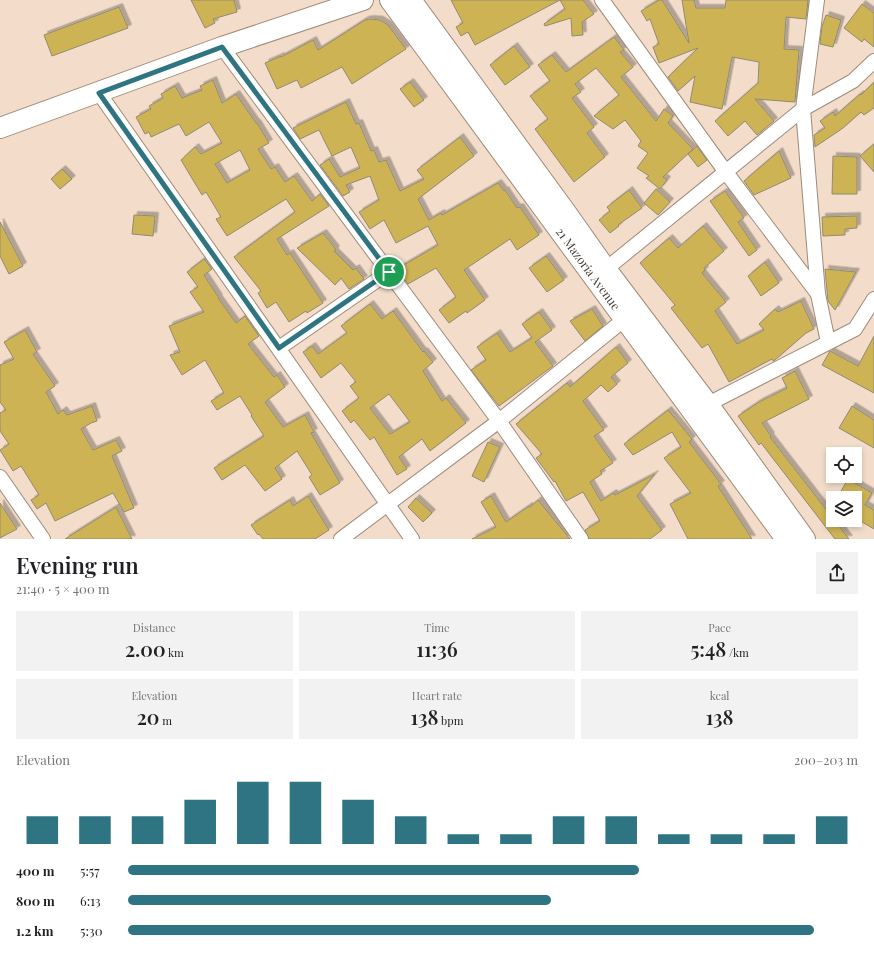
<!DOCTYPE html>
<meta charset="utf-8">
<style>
body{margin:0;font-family:"Playfair Display",serif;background:#f2f2f2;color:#202124;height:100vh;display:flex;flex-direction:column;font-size:15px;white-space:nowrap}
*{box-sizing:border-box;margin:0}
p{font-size:13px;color:#757577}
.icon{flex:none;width:22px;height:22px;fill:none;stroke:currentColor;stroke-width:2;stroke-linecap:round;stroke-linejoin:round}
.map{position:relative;height:539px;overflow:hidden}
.drawer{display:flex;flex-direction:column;background:#fff;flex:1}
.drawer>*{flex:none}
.buttons{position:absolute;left:826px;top:447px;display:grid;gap:8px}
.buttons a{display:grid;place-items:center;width:36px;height:36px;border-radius:0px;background:#fff;box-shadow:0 2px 6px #0003;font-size:20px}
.pin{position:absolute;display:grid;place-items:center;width:34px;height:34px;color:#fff;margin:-17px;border:2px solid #fff;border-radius:50%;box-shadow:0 1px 4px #0007}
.round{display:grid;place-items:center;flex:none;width:42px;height:42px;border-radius:0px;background:#f2f2f2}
.overview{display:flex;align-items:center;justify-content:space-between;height:68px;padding:0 16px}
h1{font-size:22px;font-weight:600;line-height:30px}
.stats{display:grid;grid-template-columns:repeat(3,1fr);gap:6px;height:68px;padding:4px 16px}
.stats div{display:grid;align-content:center;border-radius:0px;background:#f2f2f2;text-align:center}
.stats b{font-size:20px;font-weight:600}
.stats small{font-size:11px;font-weight:400}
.stats p{font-size:11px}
.chart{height:112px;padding:8px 16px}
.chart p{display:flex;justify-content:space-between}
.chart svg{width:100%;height:72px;margin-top:4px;stroke:#2f7482;stroke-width:6}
ul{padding:0 16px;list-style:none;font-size:13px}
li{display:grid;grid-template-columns:64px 48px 1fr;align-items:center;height:30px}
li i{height:10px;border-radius:5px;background:#2f7482}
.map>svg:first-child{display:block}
.building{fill:#ceb355;stroke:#918a72;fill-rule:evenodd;filter:url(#shadow)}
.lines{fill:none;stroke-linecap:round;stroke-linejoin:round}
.street-casing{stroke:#9f8b79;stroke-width:16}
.secondary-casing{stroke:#9f8b79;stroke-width:22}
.street{stroke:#fff;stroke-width:14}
.secondary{stroke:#fff;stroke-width:20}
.route-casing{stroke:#fff;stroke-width:8}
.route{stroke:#2f7482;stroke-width:5}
.labels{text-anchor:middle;stroke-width:3;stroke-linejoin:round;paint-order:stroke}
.street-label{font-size:12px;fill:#443b33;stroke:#fff}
</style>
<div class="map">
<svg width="874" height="539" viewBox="0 0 874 539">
<defs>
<filter id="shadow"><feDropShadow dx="3.5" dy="-3.5" stdDeviation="0" flood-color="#0004"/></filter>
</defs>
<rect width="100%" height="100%" fill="#f3ddca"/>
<g class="building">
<path d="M191,0h43l3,12 -24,7 2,4 -10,5z"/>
<path d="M451,0h132l11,14 -12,8 1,13 -11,1 -1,-18 -26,8 -1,-2 21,-15 -5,-9 -85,45 -7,-13 -7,4 -5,-9 7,-4z"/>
<path d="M659,0h3l27,43 -7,-43h12l2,8h29l1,-8h82l-2,19 -20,-2 -2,32 15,1 -4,52 -40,-3 19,22 -17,14 -12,-14 -17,15 -13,-15 43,-38 1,-21 -27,-5 -10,52 -32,-7 5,-26 -17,15 -10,-14 30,-29 -39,15 -6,-16 6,-3 -9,-25 -3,2 -6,-10z"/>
<path d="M862,4l12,9v34l-10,-8 -2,3 -18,-14z"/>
<path d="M119,7l9,21 -76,28 -8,-21z"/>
<path d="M826,15l15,5 -8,27 -13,-3 2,-18z"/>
<path d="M371,19l9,1 8,5 18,24 -54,35 -10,-17 -41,21 -4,-8 -20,9 -12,-26 16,-7v1l32,-17 5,10 47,-30z"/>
<path d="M614,37l10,13 -4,2 13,15 -12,10 35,44 8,-12 9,7 -5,7 25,26 -30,28 4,3 -7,9 -14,-11 3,-2 -12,-8 11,-15 -10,-7 3,-5 -16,-21 -12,9 -19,-13 25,-21 -23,-27 -21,16 6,8 -9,6 22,29 -7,6 18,24 -31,25 -39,-53 13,-10 -18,-23 20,-15 -12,-16 14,-10 14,17z"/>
<path d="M514,46l16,21 -25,18 -15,-20z"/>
<path d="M213,80l9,23 14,-9 20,29h1l12,20 -11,6 13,20 4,-2 10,15 9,-6 18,25 8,-7 9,12 -52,33 10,16 3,-2 33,50 -16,10 -1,-2 -17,11 -13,-20 -9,6 -9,-15 3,-2 -27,-34 61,-45 -9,-13 -59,37 -11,-17 5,-2 -15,-25 -4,3 -21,-35 14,-13 6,7 21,-11 -13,-21 -23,14 -7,-12 -28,13 -2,-5 -4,2 -9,-17 15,-8 -2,-3 14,-8 -2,-4 14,-8 7,12 20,-8 -2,-4zM240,150l10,20 -23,13 -12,-19z"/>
<path d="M410,82l14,18 -10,7 -14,-18z"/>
<path d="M874,82v26l-10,7 -3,-3 -18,16 -28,19 -1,-12 11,-7 -5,-7 13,-9 2,4 25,-22 1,1z"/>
<path d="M346,102l10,22 3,-1 12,28 3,-1 5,12 7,-2 14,31 24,-12 -7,-9 43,-33 14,19 -56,43 11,21 12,-7 1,2 56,-32 6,8 1,-1 12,18 3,-1 19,28 -22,15 -7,-11 -46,31 21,30 -18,13 -1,-2 -17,12 -10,-13 17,-13 -20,-29 -28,16 -11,-15 41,-24 -10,-19 -32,17 -12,-23 -14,9 -11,-17 20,-12 -9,-24 -24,9 4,7 -7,4 -23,-31 9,-6 11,18 20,-9 -9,-21 -19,9 -13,-26 -19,9 -7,-11z"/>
<path d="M874,144v28l-14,-16z"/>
<path d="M697,146l10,14 -9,7 -10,-13z"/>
<path d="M779,151l12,27 -37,17 -10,-14z"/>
<path d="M833,156l24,1v37h-25z"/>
<path d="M62,169l10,10 -12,10 -9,-10z"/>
<path d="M656,189l14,13 -12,13 -14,-12z"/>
<path d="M629,190l13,18 -24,17 1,1 -9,7 -11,-13 11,-9 -3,-4z"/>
<path d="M725,191l19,27 -6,4 19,28 -8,6 -39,-55z"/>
<path d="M134,215l21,1 -2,20 -21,-2z"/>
<path d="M857,216v12l-12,1v6l-22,1 -1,-19z"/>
<path d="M0,222l23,44 -14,8 -9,-18z"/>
<path d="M703,226l21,25 -20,17 1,2 -3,3 24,29 -11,9 22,33 27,-14 -5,-6 16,-15 3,3 23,-11 13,28 -8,4 -31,27 -2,1 -1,-2 -43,23 -21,-38 -6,4 -31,-40 4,-3 -35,-42 29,-25 9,10z"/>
<path d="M323,233l12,15 1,2 -2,1 19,19 3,-2 8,11 -15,10 -8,-11 -6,7 -38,-37z"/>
<path d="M546,256l18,24 -17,12 -18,-24z"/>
<path d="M204,259l8,10 -8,6 15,23h-1l18,25 9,-7 14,20 -11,8 26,33 3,-2 8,12 -20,15 18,25 22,-12 9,17 -3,1 29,50 -20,12 -11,-18 3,-2 -15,-24 -22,17 7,11 -17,12 -20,-26 -23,15 -8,-12 50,-32 -13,-20 1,-1 -12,-19 -23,14 -6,-9 13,-8 -19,-33 -23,15 -12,-20 10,-3 -11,-26 35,-14 -14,-20 8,-5 -11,-15z"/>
<path d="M765,262l14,21 -18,13 -13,-20z"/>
<path d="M825,269l31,3 -21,38 -7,-9z"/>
<path d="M370,304l12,15 11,-8 30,41 1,-1 9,11 -10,9 19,30 4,-3 20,25 -36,28 -8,-12 -23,18 8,12 -10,6 -23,-38 -4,3 -16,-20 -3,3 -9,-12 17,-13 -9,-12 6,-4 -15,-19 -20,15 -18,-26 9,-6 6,8 29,-21 -6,-7zM389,394l21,28 -20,12 -20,-26z"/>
<path d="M592,309l11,17 -18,15 -15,-20z"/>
<path d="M539,312l13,18 -17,12 18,24 -54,40 -28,-36 15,-10 -9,-13 20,-14 13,19 22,-14 -10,-14z"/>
<path d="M25,330l12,22 -4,2 22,32 -9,6 12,22 5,-4 4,5 25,-9 5,15 -6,2 -10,6 12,21 23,-10 6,11 -10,5 22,52 -10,4 -11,-19 -58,28 -9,-18 -9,6 -6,-9 8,-5 -18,-29 -8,5 -13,-21 9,-6 -9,-13v-18l6,-3 -6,-8v-37l14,-6 -10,-17z"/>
<path d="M874,336v57l-52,-28 8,-14 28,15z"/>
<path d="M616,347l12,16 -17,14 6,7 -9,8 -7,-7 -18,16 21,29 -10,6 19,27 -13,8 2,3 -12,8 11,19 12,-8 2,2 40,-21 -18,22 25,34 -12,9h-61l-4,-9 15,-9 -17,-29 -17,9 -11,-20 -1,1 -18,-24 6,-4 -26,-30 51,-41 3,4z"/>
<path d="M795,371l14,28 -47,24 9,13 -1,1 79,102h-14l-74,-96 -2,2 -21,-29 21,-14 28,-14 -5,-10z"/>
<path d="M852,406l22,14v28l-35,-20z"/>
<path d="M668,410l24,29 -3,3 32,42 -3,2 34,53h-64l-18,-35 21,-11 -27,-35 17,-11 -9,-15 -39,23 -9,-11z"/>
<path d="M488,442l12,5 -16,35 -12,-6z"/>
<path d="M848,479l24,14 -7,12 9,5v19l-17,-10 -2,4v-25h-18z"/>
<path d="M308,496l21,34 -14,9h-52l-4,-5 -1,1 -7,-10 39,-25 3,6z"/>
<path d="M491,496l15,26 23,-16 1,1 8,-7 32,39h-98l24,-12 -15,-25z"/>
<path d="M416,498l16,15 -9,9 -15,-15z"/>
<path d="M0,503l17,26 -17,9z"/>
<path d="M116,507l16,32h-67z"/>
</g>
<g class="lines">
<defs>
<g id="street">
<path d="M602,0l123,171 93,123"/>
<path d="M817,0l-14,109 15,185 10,48"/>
<path d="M222,47l277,374 82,118"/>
<path d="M99,93l313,446"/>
<path d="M606,269l197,-160 50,-28 21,-20"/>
<path d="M279,348l110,-76"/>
<path d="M708,404l147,-75 19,-30"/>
<path d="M0,477l43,62"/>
<path d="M341,539l158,-118 132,-107"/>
</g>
<g id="secondary">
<path id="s1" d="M390,0l396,539"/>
<path d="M411,0l154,211 41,58 102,135 97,135"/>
<path d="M0,128l222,-81 141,-47"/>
</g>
</defs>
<use href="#street" class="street-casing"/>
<use href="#secondary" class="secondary-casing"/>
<use href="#street" class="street"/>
<use href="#secondary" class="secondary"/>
</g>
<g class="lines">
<defs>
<path id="route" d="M222,47l167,225 -110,76 -180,-255z"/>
</defs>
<use href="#route" class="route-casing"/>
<use href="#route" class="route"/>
</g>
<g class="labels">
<g class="street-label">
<text dy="4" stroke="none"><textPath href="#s1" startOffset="334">21 Mazoria Avenue</textPath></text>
</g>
</g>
</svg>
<div class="buttons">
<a><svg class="icon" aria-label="locate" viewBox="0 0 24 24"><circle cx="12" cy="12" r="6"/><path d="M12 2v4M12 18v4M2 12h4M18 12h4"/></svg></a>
<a><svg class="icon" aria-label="layers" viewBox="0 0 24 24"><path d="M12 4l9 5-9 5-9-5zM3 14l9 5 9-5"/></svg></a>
</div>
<div class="pin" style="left:389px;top:272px;background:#1e9e55"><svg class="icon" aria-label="arrive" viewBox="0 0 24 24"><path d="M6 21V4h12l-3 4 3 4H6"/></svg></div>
</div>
<section class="drawer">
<div class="overview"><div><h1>Evening run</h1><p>21:40 · 5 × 400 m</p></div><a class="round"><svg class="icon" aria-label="share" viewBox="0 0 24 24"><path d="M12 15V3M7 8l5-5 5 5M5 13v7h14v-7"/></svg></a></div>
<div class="stats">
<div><p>Distance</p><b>2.00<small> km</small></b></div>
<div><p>Time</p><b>11:36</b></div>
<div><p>Pace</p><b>5:48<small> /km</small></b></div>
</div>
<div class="stats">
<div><p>Elevation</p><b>20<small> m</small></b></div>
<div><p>Heart rate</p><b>138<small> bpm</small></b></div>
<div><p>kcal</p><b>138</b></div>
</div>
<div class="chart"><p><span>Elevation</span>200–203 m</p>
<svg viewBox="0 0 160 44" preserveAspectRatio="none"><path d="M5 44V27M15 44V27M25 44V27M35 44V17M45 44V6M55 44V6M65 44V17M75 44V27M85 44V38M95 44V38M105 44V27M115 44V27M125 44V38M135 44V38M145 44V38M155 44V27"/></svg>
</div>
<ul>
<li><b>400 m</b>5:57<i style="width:70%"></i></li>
<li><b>800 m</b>6:13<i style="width:58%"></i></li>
<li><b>1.2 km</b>5:30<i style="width:94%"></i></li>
</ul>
</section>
